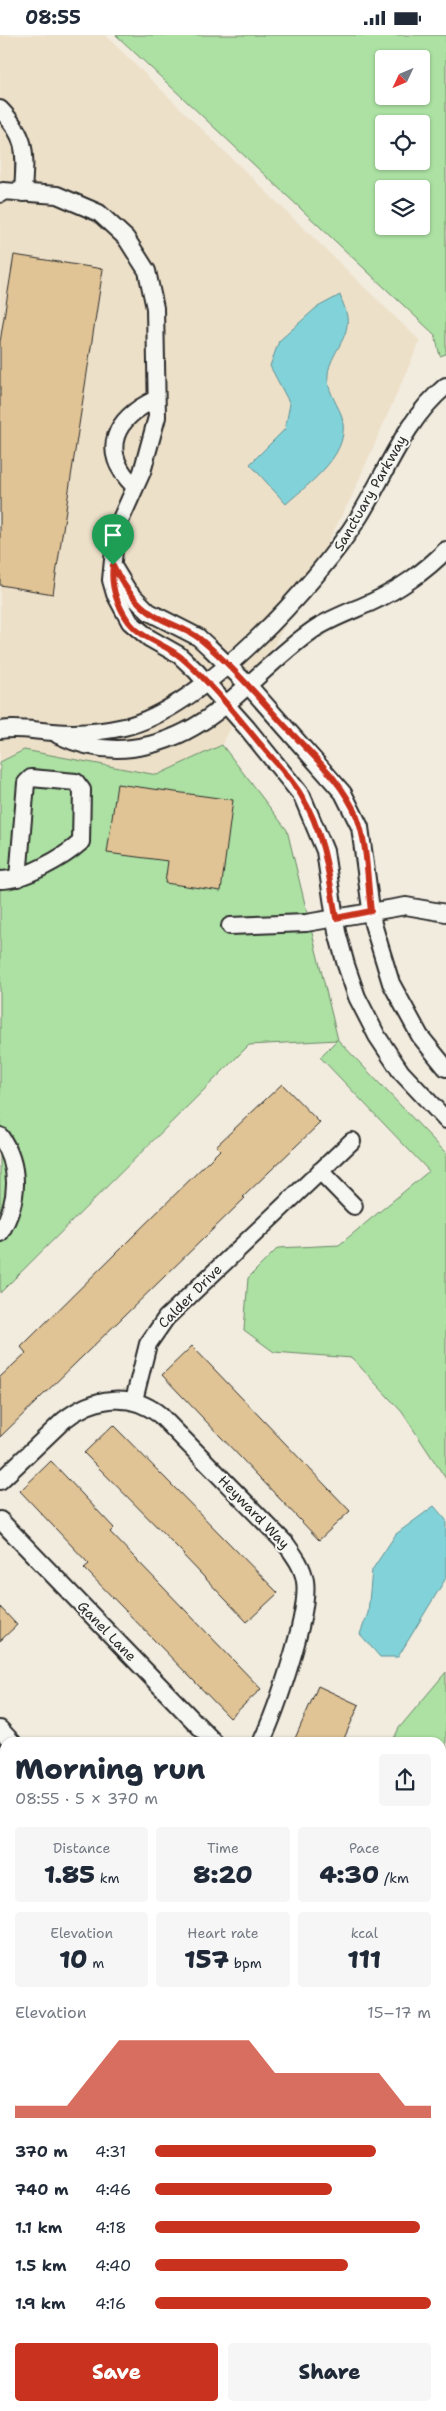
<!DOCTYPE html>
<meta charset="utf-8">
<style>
body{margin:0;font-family:"Shantell Sans",sans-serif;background:#f6f6f7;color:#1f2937;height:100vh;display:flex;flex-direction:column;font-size:19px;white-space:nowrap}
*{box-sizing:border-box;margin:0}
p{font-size:16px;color:#747a83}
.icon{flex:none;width:28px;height:28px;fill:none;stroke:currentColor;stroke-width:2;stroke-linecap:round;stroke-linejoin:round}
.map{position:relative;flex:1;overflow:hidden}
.panel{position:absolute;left:0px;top:1702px;width:446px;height:674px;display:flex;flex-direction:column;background:#fff;border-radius:15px 15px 0 0;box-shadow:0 1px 4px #0004}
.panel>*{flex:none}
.needle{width:32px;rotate:226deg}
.buttons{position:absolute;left:375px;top:15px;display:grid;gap:10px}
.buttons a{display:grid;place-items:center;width:55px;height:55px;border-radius:5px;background:#fff;box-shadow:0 1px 4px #0004;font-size:25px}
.pin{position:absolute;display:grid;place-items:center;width:42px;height:42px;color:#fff;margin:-51px -21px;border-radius:50% 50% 50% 0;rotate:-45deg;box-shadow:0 0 5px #0007}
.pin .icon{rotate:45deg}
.round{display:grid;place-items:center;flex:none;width:52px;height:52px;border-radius:5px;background:#f6f6f7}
.headline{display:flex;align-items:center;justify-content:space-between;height:85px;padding:0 15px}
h1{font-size:28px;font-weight:800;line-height:38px}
.stats{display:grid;grid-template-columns:repeat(3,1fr);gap:8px;height:85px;padding:5px 15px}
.stats div{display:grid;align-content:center;border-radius:5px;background:#f6f6f7;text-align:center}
.stats b{font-size:25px;font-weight:800}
.stats small{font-size:14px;font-weight:400}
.stats p{font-size:14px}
.chart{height:140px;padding:10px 15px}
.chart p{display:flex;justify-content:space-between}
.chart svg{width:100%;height:90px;margin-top:5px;fill:#c8321e;opacity:.7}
.cta{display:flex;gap:10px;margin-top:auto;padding:10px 15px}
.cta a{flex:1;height:58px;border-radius:5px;background:#c8321e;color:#fff;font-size:20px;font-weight:800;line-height:58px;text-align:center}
.cta a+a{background:#f6f6f7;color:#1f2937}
ul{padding:0 15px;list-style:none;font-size:16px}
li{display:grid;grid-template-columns:80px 60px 1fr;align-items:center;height:38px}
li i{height:12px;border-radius:6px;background:#c8321e}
.status{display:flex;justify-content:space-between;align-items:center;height:35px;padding:0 25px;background:#fff;direction:ltr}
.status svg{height:14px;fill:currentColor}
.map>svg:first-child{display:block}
.built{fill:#ede0c9}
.green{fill:#ace1a3;stroke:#6c8667;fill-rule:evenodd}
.water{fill:#82d3d9;stroke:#5f9093}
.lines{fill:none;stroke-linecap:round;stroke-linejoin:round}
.stream{stroke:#5f9093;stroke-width:5}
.building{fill:#e1c495;stroke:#2b2b2b}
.minor-casing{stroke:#2b2b2b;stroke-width:20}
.minor{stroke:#f6f6f2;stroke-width:16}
.route-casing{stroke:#fff;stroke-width:10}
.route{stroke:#c8321e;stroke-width:6}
.labels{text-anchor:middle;stroke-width:4;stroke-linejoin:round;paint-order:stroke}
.street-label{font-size:14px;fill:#2b2b2b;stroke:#f6f6f2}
</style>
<div class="status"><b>08:55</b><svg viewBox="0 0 49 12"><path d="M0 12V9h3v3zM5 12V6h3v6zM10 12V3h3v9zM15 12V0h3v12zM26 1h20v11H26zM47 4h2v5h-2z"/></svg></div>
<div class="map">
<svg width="446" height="2376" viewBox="0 0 446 2376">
<rect width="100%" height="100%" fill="#f2ecdf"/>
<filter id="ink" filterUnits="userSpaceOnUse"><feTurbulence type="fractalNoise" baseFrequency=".02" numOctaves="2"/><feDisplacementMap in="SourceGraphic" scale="10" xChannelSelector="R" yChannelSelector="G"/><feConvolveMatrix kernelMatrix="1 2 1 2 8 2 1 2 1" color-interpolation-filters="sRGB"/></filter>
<g filter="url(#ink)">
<path class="built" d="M0,0h105l315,306 -69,157 -129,247 -65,30 -133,-25 -24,11z"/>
<g class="green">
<path d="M116,0h330v319l-6,2 -5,-21zM384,24h37v37h-37zM384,89h37v37h-37zM384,154h37v37h-37z"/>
<path d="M222,710l65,85 51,210 108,113v326l-44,-67 -50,-54 -78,-6 -30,-22 4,-52 30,-30 61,-3 90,-74 -109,-114 17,-17 -88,5 -249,248v-531l24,-12 133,25z"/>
<path d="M446,1637v298l-5,-1v-226l-49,-1 7,-14z"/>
<path d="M5,2226v145h192l-1,5h-196v-148z"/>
<path d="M444,2353l2,2v21h-26l5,-5h16v-15z"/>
</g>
<g class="water">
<path d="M340,260c2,7 6,14 7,22 3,21 -17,37 -19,57 -2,14 8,28 13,40 13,39 -31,68 -55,90l-36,-40 35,-35 5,-25 -20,-38 9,-25 37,-33z"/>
<path d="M434,1471l12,14v58l-48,79h-18l-20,-23 8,-21 4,-43 24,-36z"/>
<path d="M5,2022v64l-5,-4v-58z"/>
<path d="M250,2371h68l-5,5h-60z"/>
</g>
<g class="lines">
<path class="stream" d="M441,1779l5,-6"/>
</g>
<g class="building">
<path d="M14,220l89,14 -50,325 -53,-9v-243z"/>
<path d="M117,749l116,16 -12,91 -56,-8 3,-22 -61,-8z"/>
<path d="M282,1049l38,39 -77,74 2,1 -245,239v-60l26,-24 -5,-6 199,-197 -4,-4z"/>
<path d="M192,1311l158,165 -31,29 -157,-165z"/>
<path d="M113,1390l165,168 -31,29 -64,-67 1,-1 -100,-101z"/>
<path d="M51,1426l63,67 -4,4 151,157 -31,29 -146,-150 5,-4 -69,-73z"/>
<path d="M0,1572l17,18 -17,16z"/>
<path d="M318,1651l41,19 -17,38h-49z"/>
</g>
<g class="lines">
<defs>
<g id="minor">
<path d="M0,74c29,30 25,45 23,84"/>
<path d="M0,159l3,-3 54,4 42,18 27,25 21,33 8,37 2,109 -15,55 -26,58 -5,50 4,14 15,28 19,16 30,17 17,16 51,57 55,68 23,55 12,81 9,33 11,32 20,39 24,36 45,48"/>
<path d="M134,451c-36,-36 -19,-68 22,-87"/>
<path d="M114,533l14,23 21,21 49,25 12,11 38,37 95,108 17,34 13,97 18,59 29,53 26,32"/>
<path d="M0,695c18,-3 35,1 53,2 22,2 49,0 71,-5 78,-18 193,-143 235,-210 28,-45 45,-96 87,-131"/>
<path d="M58,700c23,11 49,16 74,13 81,-10 119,-75 181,-118 18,-12 39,-19 59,-28 26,-12 54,-31 74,-52"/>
<path d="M0,845c24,0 63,-22 81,-38l1,-52 -6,-8 -45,-4 -5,5 -8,95"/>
<path d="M230,891l76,-3 100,-17 40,7"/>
<path d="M0,1101c21,30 19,66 0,97"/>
<path d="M320,1136l34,35"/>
<path d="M134,1365l14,-56 18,-26 186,-177"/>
<path d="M0,1446l64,-61c29,-23 66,-29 96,-5l126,129c8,11 17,23 19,37 5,33 -29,130 -44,162"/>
<path d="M0,1485l215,223"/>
<path d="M0,1694l13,14"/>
<path d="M0,1956l5,-1"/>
<path d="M441,1977l5,2"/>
<path d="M441,2056l5,-2"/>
<path d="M441,2075l5,9"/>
<path d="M0,2201l5,-2"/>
</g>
</defs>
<use href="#minor" class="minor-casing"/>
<use href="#minor" class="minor"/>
</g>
</g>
<g class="lines" filter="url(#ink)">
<defs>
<path id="route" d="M113,530c11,23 26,44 50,55 12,6 26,10 37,19 32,26 59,59 87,89 25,27 56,54 70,89 11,29 10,63 14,94l-35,7c-7,-43 -12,-86 -35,-123 -11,-18 -27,-34 -40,-50 -25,-30 -50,-62 -79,-87 -16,-14 -39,-18 -53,-36 -12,-17 -19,-36 -16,-57z"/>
</defs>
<use href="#route" class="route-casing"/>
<use href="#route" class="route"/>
</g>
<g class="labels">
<g class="street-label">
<text transform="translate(370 458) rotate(-60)" y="5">Sanctuary Parkway</text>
<text transform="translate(190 1261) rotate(-45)" y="5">Calder Drive</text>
<text transform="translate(254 1477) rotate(46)" y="5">Heyward Way</text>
<text transform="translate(107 1596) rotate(46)" y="5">Ganel Lane</text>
</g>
</g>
</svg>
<div class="buttons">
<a><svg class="needle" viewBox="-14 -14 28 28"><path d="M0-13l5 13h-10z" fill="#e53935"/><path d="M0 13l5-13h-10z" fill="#747a83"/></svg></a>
<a><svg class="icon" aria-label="locate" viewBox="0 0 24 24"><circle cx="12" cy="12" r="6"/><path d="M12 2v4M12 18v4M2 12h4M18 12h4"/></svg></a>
<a><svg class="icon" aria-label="layers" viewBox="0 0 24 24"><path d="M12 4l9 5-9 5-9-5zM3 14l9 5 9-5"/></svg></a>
</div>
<div class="pin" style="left:113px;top:530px;background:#1e9e55"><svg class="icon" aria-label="arrive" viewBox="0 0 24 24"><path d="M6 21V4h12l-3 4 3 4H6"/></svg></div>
<section class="panel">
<div class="headline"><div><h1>Morning run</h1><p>08:55 · 5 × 370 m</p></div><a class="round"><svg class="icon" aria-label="share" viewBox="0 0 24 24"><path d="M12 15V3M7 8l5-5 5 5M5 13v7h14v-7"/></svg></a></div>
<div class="stats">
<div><p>Distance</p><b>1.85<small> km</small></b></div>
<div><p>Time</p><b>8:20</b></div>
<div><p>Pace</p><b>4:30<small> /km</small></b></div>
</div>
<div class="stats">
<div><p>Elevation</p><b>10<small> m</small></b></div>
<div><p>Heart rate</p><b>157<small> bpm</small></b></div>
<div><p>kcal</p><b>111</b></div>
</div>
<div class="chart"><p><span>Elevation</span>15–17 m</p>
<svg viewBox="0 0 160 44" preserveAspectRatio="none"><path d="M0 44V38L10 38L20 38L30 22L40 6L50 6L60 6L70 6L80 6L90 6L100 22L110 22L120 22L130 22L140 22L150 38L160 38V44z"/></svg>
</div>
<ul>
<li><b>370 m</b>4:31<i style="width:80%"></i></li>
<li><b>740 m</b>4:46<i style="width:64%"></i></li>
<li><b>1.1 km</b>4:18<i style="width:96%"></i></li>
<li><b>1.5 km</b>4:40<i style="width:70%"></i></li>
<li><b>1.9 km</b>4:16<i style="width:100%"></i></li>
</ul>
<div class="cta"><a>Save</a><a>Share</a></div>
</section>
</div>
